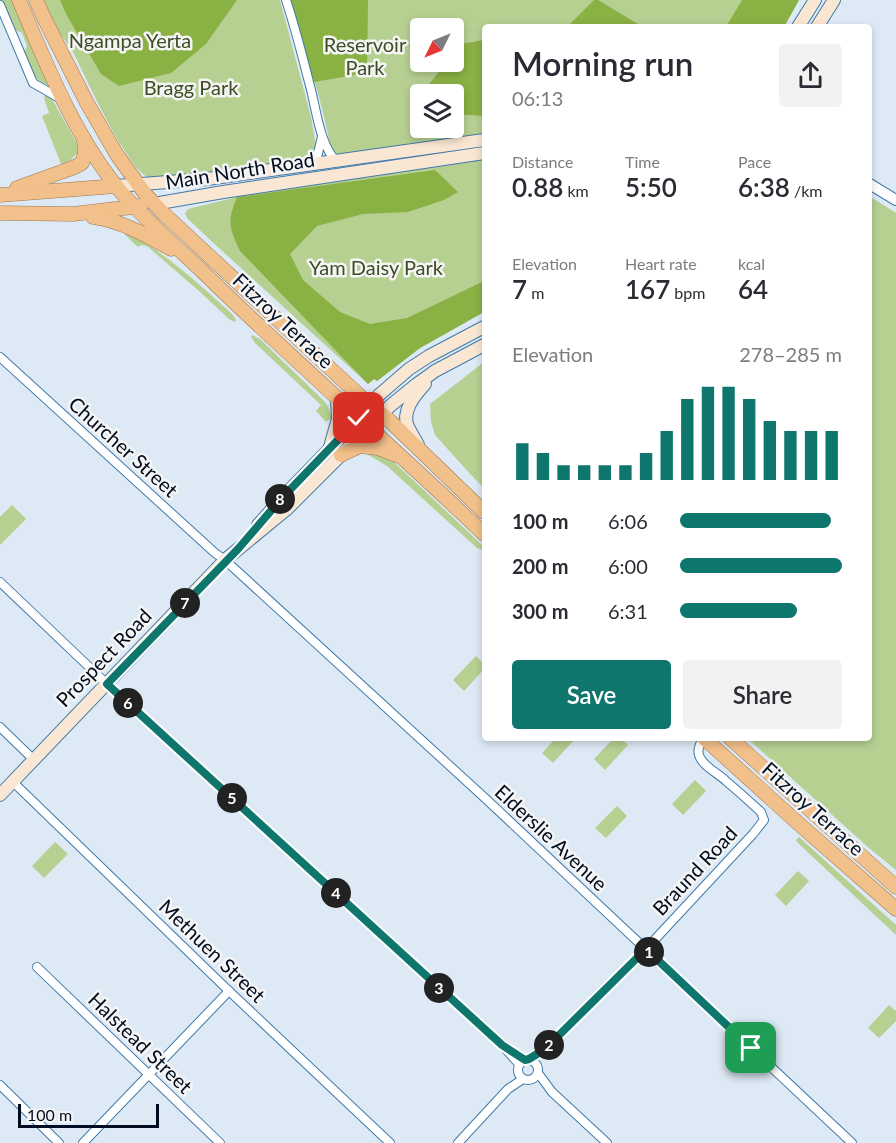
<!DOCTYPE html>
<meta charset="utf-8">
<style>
body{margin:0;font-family:Lato,sans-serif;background:#f2f2f3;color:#2b2b33;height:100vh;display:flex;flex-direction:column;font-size:22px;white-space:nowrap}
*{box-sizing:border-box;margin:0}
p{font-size:20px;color:#7c7c81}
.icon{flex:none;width:33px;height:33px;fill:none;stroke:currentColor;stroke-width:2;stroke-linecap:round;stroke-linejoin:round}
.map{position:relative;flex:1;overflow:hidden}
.details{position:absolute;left:482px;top:24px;width:390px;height:717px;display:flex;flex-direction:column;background:#fff;border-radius:6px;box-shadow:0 3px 9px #0003}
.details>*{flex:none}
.needle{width:39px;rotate:227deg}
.controls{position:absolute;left:410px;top:18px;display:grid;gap:12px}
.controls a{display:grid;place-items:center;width:54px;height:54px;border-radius:6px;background:#fff;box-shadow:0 3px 9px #0003;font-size:30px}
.scale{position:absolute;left:18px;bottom:15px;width:141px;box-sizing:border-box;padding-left:6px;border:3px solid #000c1f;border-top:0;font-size:16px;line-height:21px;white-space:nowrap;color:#000c1f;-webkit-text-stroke:4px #f5f5f5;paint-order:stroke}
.pin{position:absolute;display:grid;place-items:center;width:51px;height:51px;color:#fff;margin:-26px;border-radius:12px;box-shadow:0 3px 9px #0006}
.km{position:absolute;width:30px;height:30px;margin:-15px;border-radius:50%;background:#222;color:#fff;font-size:16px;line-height:30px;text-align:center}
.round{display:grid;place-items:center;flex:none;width:63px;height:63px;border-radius:6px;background:#f2f2f3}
.head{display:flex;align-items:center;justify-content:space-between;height:102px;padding:0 30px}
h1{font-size:33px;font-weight:600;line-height:45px}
.figures{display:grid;grid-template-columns:repeat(3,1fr);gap:9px;height:102px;padding:6px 30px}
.figures div{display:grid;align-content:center}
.figures b{font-size:26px;font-weight:600}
.figures small{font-size:16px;font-weight:400}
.figures p{font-size:16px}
.chart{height:168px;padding:12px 30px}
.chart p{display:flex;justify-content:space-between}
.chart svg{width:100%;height:108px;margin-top:6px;stroke:#0f766e;stroke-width:6}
.action{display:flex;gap:12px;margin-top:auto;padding:12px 30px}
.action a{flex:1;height:69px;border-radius:6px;background:#0f766e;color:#fff;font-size:24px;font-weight:600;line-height:69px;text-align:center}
.action a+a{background:#f2f2f3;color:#2b2b33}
ul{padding:0 30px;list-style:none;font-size:20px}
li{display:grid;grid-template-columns:96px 72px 1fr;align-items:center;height:45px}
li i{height:15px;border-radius:8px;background:#0f766e}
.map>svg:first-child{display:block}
.green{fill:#b6d092;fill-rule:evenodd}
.forest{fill:#8ab144}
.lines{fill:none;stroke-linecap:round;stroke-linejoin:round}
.minor-casing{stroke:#407aab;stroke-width:10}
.tertiary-casing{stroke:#407aab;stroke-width:12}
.secondary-casing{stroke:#407aab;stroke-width:14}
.trunk-casing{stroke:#9b7752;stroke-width:15}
.minor{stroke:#fff;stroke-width:8}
.tertiary{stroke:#fff;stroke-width:10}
.secondary{stroke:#fae7d3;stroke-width:12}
.trunk{stroke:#f2c08a;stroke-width:14}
.route-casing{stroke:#fff;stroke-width:12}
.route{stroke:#0f766e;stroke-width:8}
.labels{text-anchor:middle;stroke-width:5;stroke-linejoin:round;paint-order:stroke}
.park-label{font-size:20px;fill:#3d4e22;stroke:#f5f5f5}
.street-label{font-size:20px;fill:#000c1f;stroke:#f5f5f5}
</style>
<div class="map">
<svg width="896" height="1143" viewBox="0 0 896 1143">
<rect width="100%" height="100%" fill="#dde9f4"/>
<g class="green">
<path d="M2,0h10l36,85c-15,-4 -18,-20 -24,-33l3,-6 -5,-13 -8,-4z"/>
<path d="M43,0h237l31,117 5,29 -4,12 -100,16 -63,4c-23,-11 -61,-96 -74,-122 -7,-13 -18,-25 -25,-39 -3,-5 -5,-11 -7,-17z"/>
<path d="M290,0h509l-15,27h-300v111l-147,20 -5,-3c-9,-53 -27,-104 -42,-155zM420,28h33v34h-33zM420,94h33v34h-33z"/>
<path d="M45,95l5,2 3,4 26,46v8l-3,-1 -6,7 -9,3 -19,-48 7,-3 -5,-15z"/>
<path d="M484,157v155l-64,36 -43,33 -3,-2 -6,5 -160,-146 -21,-20 -2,-5 3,-4 49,-12z"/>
<path d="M869,196l27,17v657l-27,-22 -122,-110h121z"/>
<path d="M127,232c40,22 73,53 106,83l3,5 -1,2 -6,-3 -30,-28 -52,-45 -6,-1 -3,2 -14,-13z"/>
<path d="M252,335l8,4 64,62 3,4 5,13 -6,4 -10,-11 5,-6 -65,-61 -5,-7z"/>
<path d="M484,362v126l-11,-11 -38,-42 -4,-13 -1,-18z"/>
<path d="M368,450l18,7 8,5 87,82 3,6 -7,-2 -90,-82 -20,-12z"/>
<path d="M12,505l14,14 -26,26v-28z"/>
<path d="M476,656l8,8v5l-20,22 -11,-11z"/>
<path d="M556,738h18l1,1 -22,24 -11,-10z"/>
<path d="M614,738h7l7,7 -23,25 -11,-11z"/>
<path d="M695,780l11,11 -23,24 -11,-11z"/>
<path d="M617,806l10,10 -21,22 -11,-10z"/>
<path d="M799,837l97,88v10l-99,-93 -1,-2z"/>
<path d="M55,842l13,12 -24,24 -12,-12z"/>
<path d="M798,871l11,10 -23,25 -11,-11z"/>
<path d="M889,1005l7,6v10l-17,17 -11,-10z"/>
</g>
<g class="forest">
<path d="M60,0h177l-31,44 -35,29 -52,13 -18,-12 -35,-60z"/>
<path d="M290,0h78l-1,73 -53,9z"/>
<path d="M594,0h4l45,27h-76z"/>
<path d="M742,0h57l-15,27h-58z"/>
<path d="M484,40v76l-31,-2v-20h-32l26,-32h6v-8l8,-10z"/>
<path d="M435,170l23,22 -14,8 -36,12 -45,2 -46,12 -27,28 13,26 37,32 30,12 37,-6 77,-37v31l-64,36 -43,33 -3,-2 -6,5 -128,-133c-11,-24 -13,-29 -3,-54z"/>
</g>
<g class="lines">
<defs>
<g id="minor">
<path d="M286,0c9,27 16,55 23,82 7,24 10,63 28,80"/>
<path d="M0,5l33,78 28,16"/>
<path d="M315,165l7,-28"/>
<path d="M0,357l215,196 10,7 261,239 366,344"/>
<path d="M0,582l107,102 395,361 17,19"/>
<path d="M0,727l34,33"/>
<path d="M13,782l216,209 161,152"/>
<path d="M37,967l183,176"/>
<path d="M529,1059l16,-10 101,-100 107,-115 11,-14 -3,-8c-11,-10 -23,-21 -35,-31 -8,-8 -24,-15 -27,-26 -2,-7 1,-12 5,-17"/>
<circle cx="528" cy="1070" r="10"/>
<path d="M538,1073l14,19 55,51"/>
<path d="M0,1085l59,58"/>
<path d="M83,1143l146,-152"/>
<path d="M458,1143l50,-54 15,-10"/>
</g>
<path id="tertiary" d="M868,183l28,17"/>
<g id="secondary">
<path d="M798,27l17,-27"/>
<path d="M817,27l17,-27"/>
<path d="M116,186l91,-7 277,-39"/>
<path d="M154,204l69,-12 261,-39"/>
<path d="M418,445c-3,-6 -7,-12 -10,-18 -7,-16 7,-32 17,-43"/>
<path d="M330,447l8,-28 -1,-20"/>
<path d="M258,525l24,-27 70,-72 27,-31 30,-26 20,-13 55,-29"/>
<path d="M0,795l225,-235 63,-52 102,-102 27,-22 18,-13 49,-26"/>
</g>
<g id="trunk">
<path d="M19,0c28,66 56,138 103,193 25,29 54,53 82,80 91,89 188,173 280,261"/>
<path d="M36,0l8,18 43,85 30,52 29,40 18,19 100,93 98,91 29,24 93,90"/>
<path d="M17,188l58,-21 7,-4 3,-10 -1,-14"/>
<path d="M0,195l116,-9"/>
<path d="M0,213l73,1 68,-8"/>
<path d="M93,217c29,4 53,18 78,32"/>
<path d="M341,455l19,-9 18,2 18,7"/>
<path d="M704,738l95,86 97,85"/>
<path d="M730,738l166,149"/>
</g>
</defs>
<use href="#minor" class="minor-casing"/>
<use href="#tertiary" class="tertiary-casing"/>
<use href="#secondary" class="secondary-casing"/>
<use href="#trunk" class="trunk-casing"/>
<use href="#minor" class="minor"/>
<use href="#tertiary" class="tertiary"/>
<use href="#secondary" class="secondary"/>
<use href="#trunk" class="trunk"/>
</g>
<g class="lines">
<defs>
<path id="route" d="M359,418l-77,80 -44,51 -131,135 395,361 23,15 4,-1 16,-10 101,-100 105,99"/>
</defs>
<use href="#route" class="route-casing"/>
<use href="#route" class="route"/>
</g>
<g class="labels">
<g class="park-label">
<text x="130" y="48">Ngampa Yerta</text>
<text x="365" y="52">Reservoir<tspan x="365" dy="23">Park</tspan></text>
<text x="191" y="95">Bragg Park</text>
<text x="376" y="275">Yam Daisy Park</text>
</g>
<g class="street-label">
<text transform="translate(240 171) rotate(-9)" y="7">Main North Road</text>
<text transform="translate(283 321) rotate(43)" y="7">Fitzroy Terrace</text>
<text transform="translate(123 447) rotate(42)" y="7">Churcher Street</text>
<text transform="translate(104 658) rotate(-46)" y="7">Prospect Road</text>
<text transform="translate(813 809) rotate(42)" y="7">Fitzroy Terrace</text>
<text transform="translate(551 838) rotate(43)" y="7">Elderslie Avenue</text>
<text transform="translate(695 871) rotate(-47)" y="7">Braund Road</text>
<text transform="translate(212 951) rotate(44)" y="7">Methuen Street</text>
<text transform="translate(140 1043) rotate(44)" y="7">Halstead Street</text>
</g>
</g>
</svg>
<div class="controls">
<a><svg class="needle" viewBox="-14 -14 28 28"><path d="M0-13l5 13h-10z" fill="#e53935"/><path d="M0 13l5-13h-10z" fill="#7c7c81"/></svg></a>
<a><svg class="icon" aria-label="layers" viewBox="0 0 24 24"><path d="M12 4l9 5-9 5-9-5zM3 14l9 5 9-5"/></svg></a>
</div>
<div class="scale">100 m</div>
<div class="pin" style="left:751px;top:1048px;background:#1e9e55"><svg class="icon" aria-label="arrive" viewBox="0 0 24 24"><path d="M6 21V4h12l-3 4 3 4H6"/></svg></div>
<div class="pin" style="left:359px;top:418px;background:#d93025"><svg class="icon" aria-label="check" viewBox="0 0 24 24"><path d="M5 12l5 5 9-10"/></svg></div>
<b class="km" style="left:649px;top:952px">1</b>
<b class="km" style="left:549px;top:1045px">2</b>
<b class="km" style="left:439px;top:988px">3</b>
<b class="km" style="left:336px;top:893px">4</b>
<b class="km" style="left:232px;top:798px">5</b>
<b class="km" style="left:128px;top:703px">6</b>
<b class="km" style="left:185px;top:603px">7</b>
<b class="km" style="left:280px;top:499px">8</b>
<section class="details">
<div class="head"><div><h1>Morning run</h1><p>06:13</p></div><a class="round"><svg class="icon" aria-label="share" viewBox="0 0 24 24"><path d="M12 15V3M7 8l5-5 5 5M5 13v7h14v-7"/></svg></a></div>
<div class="figures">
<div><p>Distance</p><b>0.88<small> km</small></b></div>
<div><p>Time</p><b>5:50</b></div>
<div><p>Pace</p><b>6:38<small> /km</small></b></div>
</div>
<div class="figures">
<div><p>Elevation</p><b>7<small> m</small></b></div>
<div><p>Heart rate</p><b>167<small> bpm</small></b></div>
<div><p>kcal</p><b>64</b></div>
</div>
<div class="chart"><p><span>Elevation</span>278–285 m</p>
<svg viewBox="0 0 160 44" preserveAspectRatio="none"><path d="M5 44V29M15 44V33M25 44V38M35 44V38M45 44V38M55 44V38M65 44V33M75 44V24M85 44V11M95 44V6M105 44V6M115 44V11M125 44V20M135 44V24M145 44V24M155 44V24"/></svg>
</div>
<ul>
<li><b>100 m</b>6:06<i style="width:93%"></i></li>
<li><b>200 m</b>6:00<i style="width:100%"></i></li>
<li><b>300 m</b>6:31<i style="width:72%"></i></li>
</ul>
<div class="action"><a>Save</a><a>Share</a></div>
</section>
</div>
